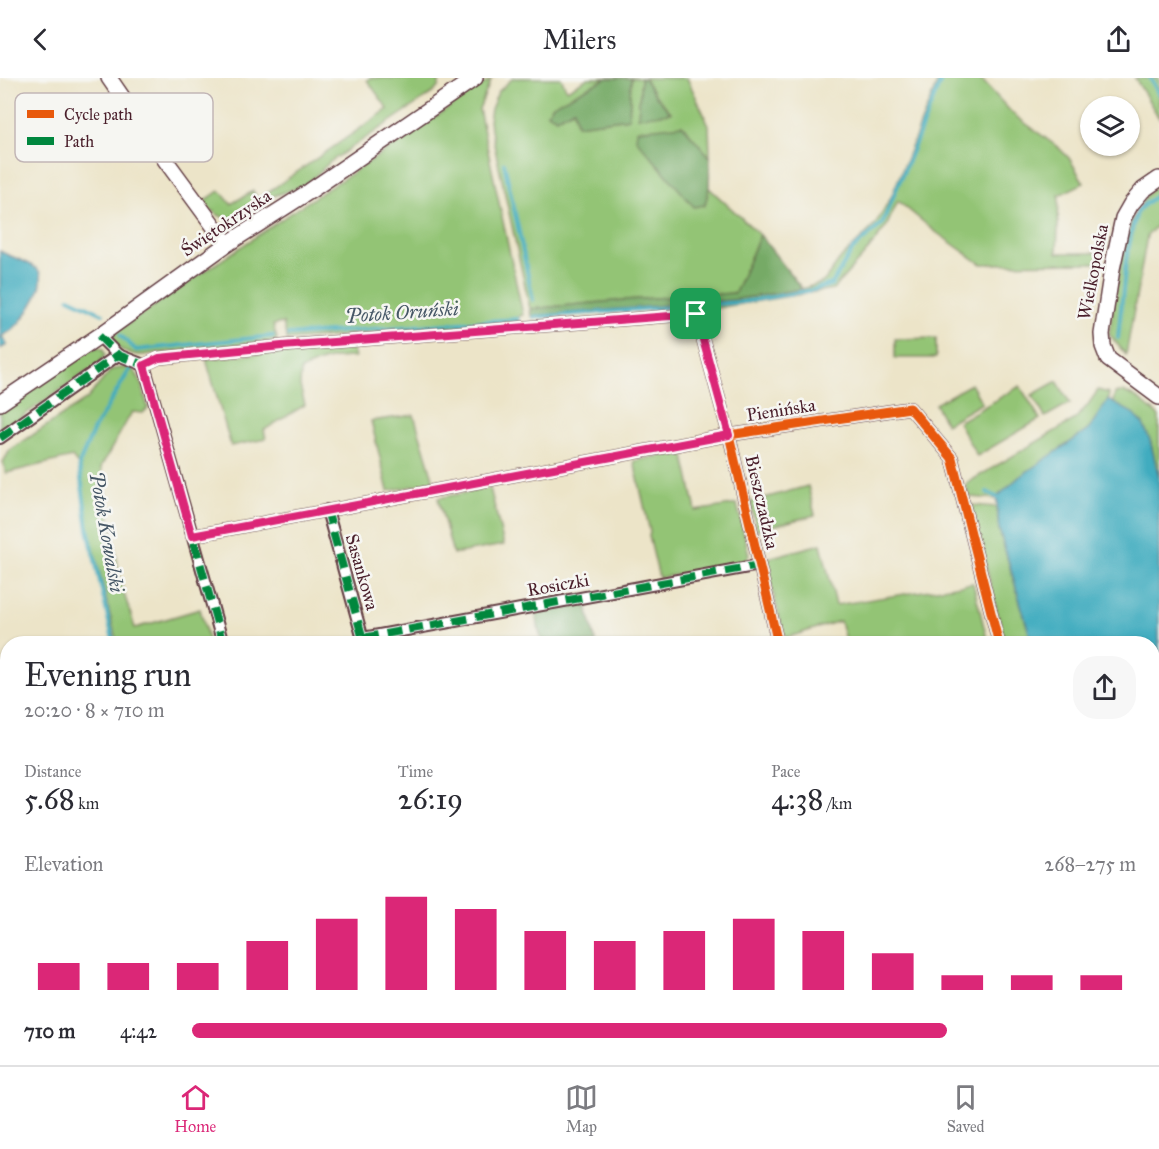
<!DOCTYPE html>
<meta charset="utf-8">
<style>
body{margin:0;font-family:"IM FELL Great Primer",serif;background:#f7f7f7;color:#2b2b33;height:100vh;display:flex;flex-direction:column;font-size:22px;white-space:nowrap}
*{box-sizing:border-box;margin:0}
p{font-size:20px;color:#7c7c81}
.icon{flex:none;width:33px;height:33px;fill:none;stroke:currentColor;stroke-width:2;stroke-linecap:round;stroke-linejoin:round}
.map{position:relative;flex:1;overflow:hidden}
.details{position:absolute;left:0px;top:558px;width:1160px;height:429px;display:flex;flex-direction:column;background:#fff;border-radius:24px 24px 0 0;box-shadow:0 2px 4px #0004}
.details>*{flex:none}
.buttons{position:absolute;left:1080px;top:18px;display:grid;gap:12px}
.buttons a{display:grid;place-items:center;width:60px;height:60px;border-radius:50%;background:#fff;box-shadow:0 2px 4px #0004;font-size:30px}
.pin{position:absolute;display:grid;place-items:center;width:51px;height:51px;color:#fff;margin:-26px;border-radius:12px;box-shadow:0 3px 9px #0006}
.round{display:grid;place-items:center;flex:none;width:63px;height:63px;border-radius:24px;background:#f7f7f7}
.overview{display:flex;align-items:center;justify-content:space-between;height:102px;padding:0 24px}
h1{font-size:33px;font-weight:600;line-height:45px}
.figures{display:grid;grid-template-columns:repeat(3,1fr);gap:9px;height:102px;padding:6px 24px}
.figures div{display:grid;align-content:center}
.figures b{font-size:30px;font-weight:600}
.figures small{font-size:16px;font-weight:400}
.figures p{font-size:16px}
.chart{height:168px;padding:12px 24px}
.chart p{display:flex;justify-content:space-between}
.chart svg{width:100%;height:108px;margin-top:6px;stroke:#db2777;stroke-width:6}
ul{padding:0 24px;list-style:none;font-size:20px}
li{display:grid;grid-template-columns:96px 72px 1fr;align-items:center;height:45px}
li i{height:15px;border-radius:8px;background:#db2777}
header{display:flex;justify-content:space-between;align-items:center;height:78px;padding:0 24px;background:#fff;font-size:27px;font-weight:600}
.dock{display:flex;justify-content:space-around;align-items:center;height:84px;border-top:2px solid #e1e1e2;background:#fff;font-size:16px;color:#7c7c81}
.dock a{display:grid;justify-items:center;gap:3px}
.dock .on{color:#db2777}
.map>svg:first-child{display:block}
.green{fill:#93c474;stroke:#6e7250;stroke-width:1.5}
.forest{fill:#76aa66;stroke:#606448;stroke-width:1.5}
.water{fill:#40acbf;stroke:#456675;stroke-width:1.5}
.lines{fill:none;stroke-linecap:round;stroke-linejoin:round}
.stream{stroke:#40acbf;stroke-width:4}
.street-casing{stroke:#623d43;stroke-width:14}
.secondary-casing{stroke:#623d43;stroke-width:18}
.street{stroke:#fff;stroke-width:10}
.secondary{stroke:#fff;stroke-width:15}
.quiet{stroke:#00873e;stroke-width:8;stroke-dasharray:15 8;stroke-linecap:butt}
.cycleway-casing{stroke:#f6f6f2;stroke-width:13}
.cycleway{stroke:#e8590c;stroke-width:9}
.route-casing{stroke:#fff;stroke-width:12}
.route{stroke:#db2777;stroke-width:8}
.labels{text-anchor:middle;stroke-width:5;stroke-linejoin:round;paint-order:stroke}
.street-label{font-size:18px;fill:#4a1f2b;stroke:#f6f6f2}
.water-label{font-size:20px;font-style:italic;fill:#465766;stroke:#f6f6f2}
.key{fill:#f6f6f2;stroke:#c2b6b6;stroke-width:1.5}
.key-label{font-size:16px;fill:#4a1f2b}
</style>
<header><svg class="icon" aria-label="back" viewBox="0 0 24 24"><path d="M15 5l-7 7 7 7"/></svg>Milers<svg class="icon" aria-label="share" viewBox="0 0 24 24"><path d="M12 15V3M7 8l5-5 5 5M5 13v7h14v-7"/></svg></header>
<div class="map">
<svg width="1159" height="987" viewBox="0 0 1159 987">
<rect width="100%" height="100%" fill="#f6f6f2"/>
<filter id="ink" filterUnits="userSpaceOnUse"><feTurbulence type="fractalNoise" baseFrequency=".0167" numOctaves="2"/><feDisplacementMap in="SourceGraphic" scale="12" xChannelSelector="R" yChannelSelector="G"/><feConvolveMatrix kernelMatrix="1 2 1 2 8 2 1 2 1" color-interpolation-filters="sRGB"/></filter>
<filter id="wash" filterUnits="userSpaceOnUse"><feTurbulence type="fractalNoise" baseFrequency=".008" numOctaves="4" result="noise"/><feDisplacementMap in="SourceGraphic" scale="24" xChannelSelector="R" yChannelSelector="G"/><feGaussianBlur stdDeviation="1.35" result="paint"/><feColorMatrix in="noise" values="0 0 0 0 0 0 0 0 0 0 0 0 0 0 0 0 0 1.4 0 .05"/><feComposite in="paint" operator="in"/></filter>
<g filter="url(#wash)">
<rect width="100%" height="100%" fill="#ece4c8"/>
<g class="green">
<path d="M370,0h69v8l-5,6 -104,70 -20,19 -10,6 -30,10 -35,21c-15,2 -22,-6 -32,-16l16,-11 4,3 8,10 22,-13 5,8 130,-90 -21,-29z"/>
<path d="M513,0h48l6,12 21,-12h19l-54,27 -5,8 9,5 17,-9 3,16 52,-7 2,-40h10l-3,39 33,-5 -16,-17 -11,-17h43l22,47 1,32 -28,-32 23,80 4,-17 51,47 -25,58 -111,7 -94,9 -41,-188 2,-12 7,-17z"/>
<path d="M939,0h41l33,36 46,34 10,10 15,25 -25,12 -2,58h46l-2,10 -120,1 -48,-34 -35,-29 -12,26 -21,27 -32,35 -129,21 -4,-7 32,-3 70,-11 19,-6 4,-3 16,-22 34,-33 17,-30z"/>
<path d="M1135,0h24v40z"/>
<path d="M491,2l-12,29 44,206 -4,1 -1,7 -231,17 -4,-17 -10,2 4,14 -2,2 -125,13c-12,4 -40,-3 -37,-20l179,-122 103,-67 82,-57z"/>
<path d="M1159,107v38l-12,13 -21,119 -17,-21 13,-81 9,-32 16,-27z"/>
<path d="M936,260v20h-41v-19z"/>
<path d="M351,266l4,13c-23,0 -33,3 -54,13l-1,16 5,19 -41,25 2,9 -35,7 -25,-87z"/>
<path d="M98,269l5,2 2,6 -6,8 -99,69v-20l89,-62z"/>
<path d="M129,289c13,7 15,28 19,41l-5,5 -11,-1 -31,55 20,117 14,44 65,-19 9,34h-92l-30,-122 -7,-54 -8,-10 -66,16 -3,-11 7,-12 77,-51 24,-29 3,-1z"/>
<path d="M1057,303l13,22 -25,14 -13,-22z"/>
<path d="M971,306l11,19 -36,21 -11,-20z"/>
<path d="M1020,308l20,33 -63,37 -19,-34z"/>
<path d="M1098,312l11,3 -1,7 -20,30 -69,47 -21,19v3l-29,-2 -3,-11 1,-3 107,-63 13,-14z"/>
<path d="M1123,314c15,4 25,15 36,24v61l-9,-37 -37,-38 2,-9z"/>
<path d="M414,337l20,67 -46,9 -17,-70z"/>
<path d="M683,373l13,60 41,-7 12,51 -6,8 -84,15 -10,-42 1,-4 -16,-71z"/>
<path d="M808,408l7,29 -58,15 -7,-28z"/>
<path d="M490,410l14,57 -51,9 -15,-56z"/>
<path d="M971,427l26,2 2,22 33,114h-27z"/>
<path d="M821,466l15,61 137,-22 15,60h-142l-6,-22 -55,17 -21,-79z"/>
<path d="M1152,623l7,2v66l-7,1z"/>
<path d="M1159,706v66l-7,10v-75z"/>
<path d="M0,909l7,36 1,35h7l1,7h-16z"/>
<path d="M423,980h604l43,7h-424l-21,-4 -1,4h-216z"/>
</g>
<g class="forest">
<path d="M607,0h24l-2,40 -52,7 -3,-16 -17,9 -10,-5 6,-8z"/>
<path d="M641,0h3l11,17 16,18 -33,4z"/>
<path d="M682,47l28,32 -1,31 -4,17 -11,2 -58,-68 1,-9z"/>
<path d="M760,157l42,54 -70,11 -201,16 -1,-7 94,-9 111,-7z"/>
<path d="M586,526l10,39h-54l-7,-30z"/>
<path d="M1159,865v69l-7,-6v-60z"/>
</g>
<g class="water">
<path d="M0,173c11,7 30,10 38,19 12,13 -13,48 -24,58 -3,4 -8,5 -12,8l5,9 -7,4z"/>
<path d="M1108,322l23,12 12,12 7,16 9,37v226l-7,-2v-57l-120,-1 -33,-114 -2,-25 1,-8 21,-19 69,-47z"/>
</g>
<g class="lines">
<g class="stream">
<path d="M1150,0l9,16"/>
<path d="M504,85l15,69 14,68"/>
<path d="M69,220l34,16"/>
<path d="M534,239l209,-15 70,-12 19,-6 21,-35 29,-25 60,-146"/>
<path d="M120,257l16,15 137,-14"/>
<path d="M288,257l230,-16"/>
<path d="M1118,260l8,-77 7,-35 5,-16 21,-17"/>
<path d="M987,414l15,8"/>
<path d="M114,566l-26,-115 -9,-65 15,-35 38,-63"/>
<path d="M226,980l5,7"/>
<path d="M542,987l4,-7"/>
</g>
</g>
</g>
<g filter="url(#ink)">
<g class="lines">
<defs>
<g id="street">
<path d="M99,258l19,19 26,10"/>
<path d="M144,287l15,-7 123,-12 414,-32 33,121 49,209"/>
<path d="M144,287l79,279"/>
<path d="M0,360l118,-83"/>
<path d="M327,432l37,133"/>
<path d="M192,458l537,-101 181,-27 42,50 47,186"/>
<path d="M363,560l396,-73"/>
<path d="M0,621l8,32"/>
<path d="M1152,698l7,-1"/>
<path d="M75,980l1,7"/>
<path d="M334,980l2,7"/>
<path d="M388,987l15,-7"/>
</g>
<g id="secondary">
<path d="M109,0l57,83 61,83"/>
<path d="M1159,101l-16,11 -12,14 -8,14 -11,51 -10,65 1,12 5,13 51,38"/>
<path d="M0,325l99,-67 128,-92 83,-53 165,-113"/>
<path d="M1152,816l7,-13"/>
<path d="M1131,987v-7"/>
</g>
</defs>
<use href="#street" class="street-casing"/>
<use href="#secondary" class="secondary-casing"/>
<use href="#street" class="street"/>
<use href="#secondary" class="secondary"/>
<g class="quiet">
<path d="M99,258l19,19 26,10"/>
<path d="M144,287l79,279"/>
<path d="M0,360l118,-83"/>
<path d="M327,432l37,133"/>
<path d="M363,560l396,-73"/>
<path d="M0,621l8,32"/>
<path d="M1152,698l7,-1"/>
<path d="M75,980l1,7"/>
<path d="M334,980l2,7"/>
<path d="M388,987l15,-7"/>
</g>
<defs>
<g id="cycleway">
<path d="M144,287l15,-7 123,-12 414,-32 33,121 49,209"/>
<path d="M192,458l537,-101 181,-27 42,50 47,186"/>
</g>
</defs>
<use href="#cycleway" class="cycleway-casing"/>
<use href="#cycleway" class="cycleway"/>
</g>
</g>
<g class="lines" filter="url(#ink)">
<defs>
<path id="route" d="M696,236l33,121 -537,101 -48,-171 15,-7 123,-12z"/>
</defs>
<use href="#route" class="route-casing"/>
<use href="#route" class="route"/>
</g>
<g class="labels">
<g class="street-label">
<text transform="translate(226 145) rotate(-34)" y="6">Świętokrzyska</text>
<text transform="translate(1093 194) rotate(-79)" y="6">Wielkopolska</text>
<text transform="translate(781 332) rotate(-9)" y="6">Pienińska</text>
<text transform="translate(762 424) rotate(77)" y="6">Bieszczadzka</text>
<text transform="translate(362 494) rotate(74)" y="6">Sasankowa</text>
<text transform="translate(558 507) rotate(-10)" y="6">Rosiczki</text>
</g>
<g class="water-label">
<text transform="translate(402 234) rotate(-4)" y="7">Potok Oruński</text>
<text transform="translate(107 454) rotate(80)" y="7">Potok Kowalski</text>
</g>
</g>
<rect x="15" y="15" width="198" height="69" rx="9" class="key"/>
<rect x="27" y="32" width="27" height="8" fill="#e8590c"/>
<rect x="27" y="59" width="27" height="8" fill="#00873e"/>
<g class="key-label">
<text x="64" y="42">Cycle path</text>
<text x="64" y="69">Path</text>
</g>
</svg>
<div class="buttons">
<a><svg class="icon" aria-label="layers" viewBox="0 0 24 24"><path d="M12 4l9 5-9 5-9-5zM3 14l9 5 9-5"/></svg></a>
</div>
<div class="pin" style="left:696px;top:236px;background:#1e9e55"><svg class="icon" aria-label="arrive" viewBox="0 0 24 24"><path d="M6 21V4h12l-3 4 3 4H6"/></svg></div>
<section class="details">
<div class="overview"><div><h1>Evening run</h1><p>20:20 · 8 × 710 m</p></div><a class="round"><svg class="icon" aria-label="share" viewBox="0 0 24 24"><path d="M12 15V3M7 8l5-5 5 5M5 13v7h14v-7"/></svg></a></div>
<div class="figures">
<div><p>Distance</p><b>5.68<small> km</small></b></div>
<div><p>Time</p><b>26:19</b></div>
<div><p>Pace</p><b>4:38<small> /km</small></b></div>
</div>
<div class="chart"><p><span>Elevation</span>268–275 m</p>
<svg viewBox="0 0 160 44" preserveAspectRatio="none"><path d="M5 44V33M15 44V33M25 44V33M35 44V24M45 44V15M55 44V6M65 44V11M75 44V20M85 44V24M95 44V20M105 44V15M115 44V20M125 44V29M135 44V38M145 44V38M155 44V38"/></svg>
</div>
<ul>
<li><b>710 m</b>4:42<i style="width:80%"></i></li>
</ul>
</section>
</div>
<nav class="dock">
<a class="on"><svg class="icon" aria-label="home" viewBox="0 0 24 24"><path d="M3 11l9-7 9 7M6 9v11h12V9"/></svg>Home</a>
<a><svg class="icon" aria-label="map" viewBox="0 0 24 24"><path d="M3 6l6-2 6 2 6-2v14l-6 2-6-2-6 2zM9 4v14M15 6v14"/></svg>Map</a>
<a><svg class="icon" aria-label="saved" viewBox="0 0 24 24"><path d="M7 4h10v16l-5-4-5 4z"/></svg>Saved</a>
</nav>
